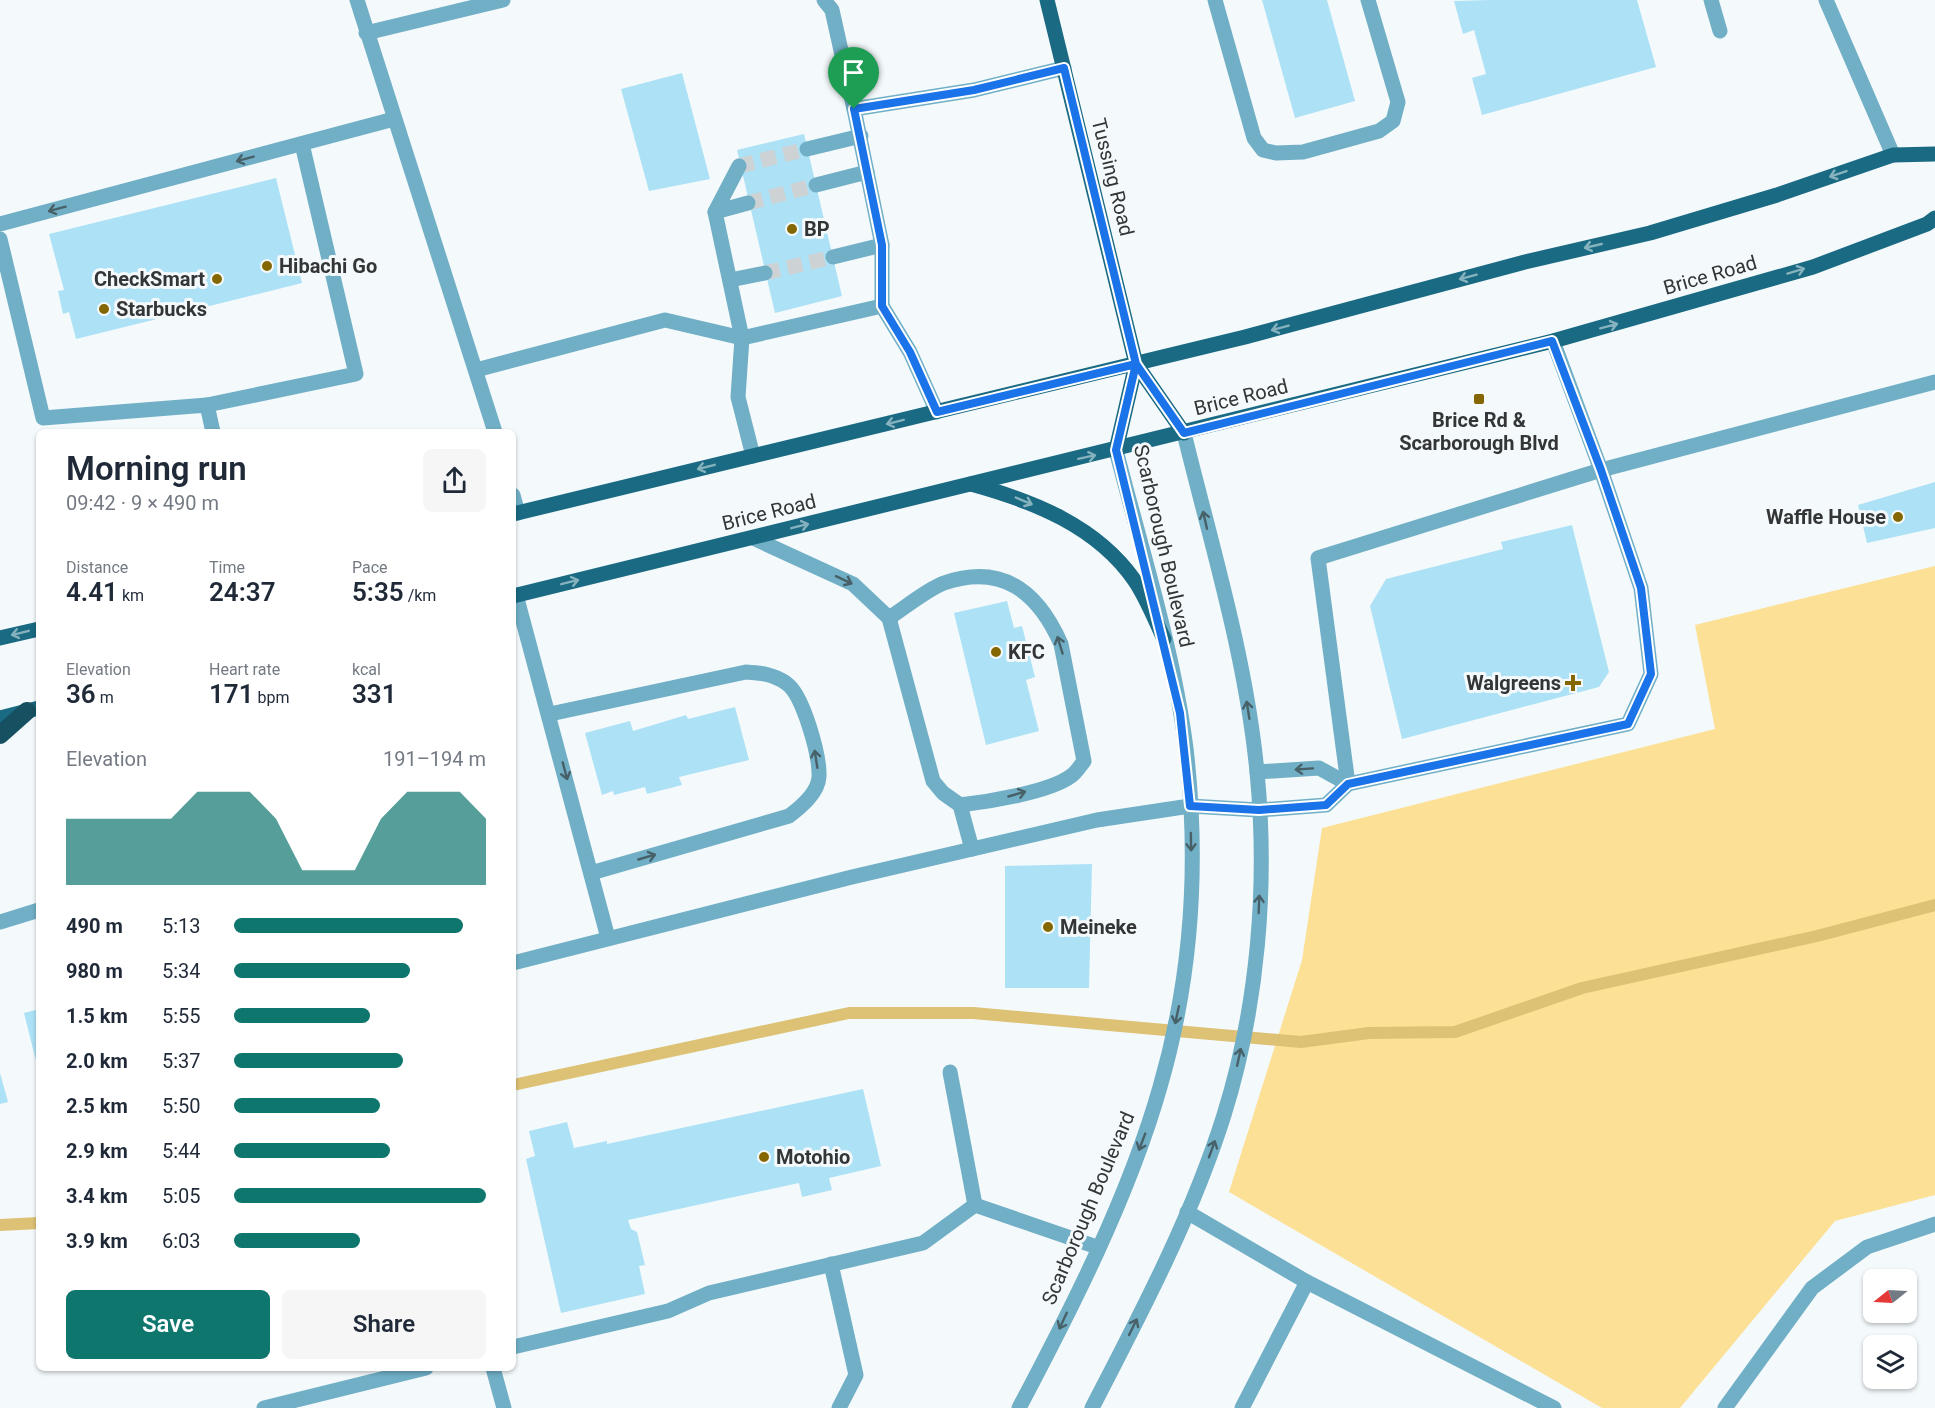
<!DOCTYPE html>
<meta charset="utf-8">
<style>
body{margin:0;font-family:Roboto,sans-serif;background:#f6f6f7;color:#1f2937;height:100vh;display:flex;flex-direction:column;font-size:22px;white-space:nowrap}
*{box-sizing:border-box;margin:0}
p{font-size:20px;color:#747a83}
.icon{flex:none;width:33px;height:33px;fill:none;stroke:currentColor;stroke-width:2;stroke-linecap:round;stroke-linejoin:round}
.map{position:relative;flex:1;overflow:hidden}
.panel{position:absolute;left:36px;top:429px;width:480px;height:942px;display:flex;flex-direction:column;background:#fff;border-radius:9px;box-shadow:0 2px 4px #0004}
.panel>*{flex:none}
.needle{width:39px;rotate:252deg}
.fabs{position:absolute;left:1863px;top:1269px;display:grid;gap:12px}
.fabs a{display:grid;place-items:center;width:54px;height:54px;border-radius:9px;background:#fff;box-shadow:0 2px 4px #0004;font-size:30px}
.pin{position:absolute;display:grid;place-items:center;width:51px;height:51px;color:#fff;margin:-62px -26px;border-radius:50% 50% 50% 0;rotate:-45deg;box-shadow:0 0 6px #0007}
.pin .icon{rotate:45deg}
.round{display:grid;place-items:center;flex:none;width:63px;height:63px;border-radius:9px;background:#f6f6f7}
.headline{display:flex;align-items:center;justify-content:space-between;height:102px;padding:0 30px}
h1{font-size:33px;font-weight:600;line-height:45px}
.figures{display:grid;grid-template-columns:repeat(3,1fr);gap:9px;height:102px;padding:6px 30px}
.figures div{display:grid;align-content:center}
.figures b{font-size:26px;font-weight:600}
.figures small{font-size:16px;font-weight:400}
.figures p{font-size:16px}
.chart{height:168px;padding:12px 30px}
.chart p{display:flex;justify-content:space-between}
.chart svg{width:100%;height:108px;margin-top:6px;fill:#0f766e;opacity:.7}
.primary-button{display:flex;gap:12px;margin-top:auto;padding:12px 30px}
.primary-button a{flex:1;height:69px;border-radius:9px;background:#0f766e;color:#fff;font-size:24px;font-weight:600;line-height:69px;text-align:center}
.primary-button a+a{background:#f6f6f7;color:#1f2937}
ul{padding:0 30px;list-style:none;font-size:20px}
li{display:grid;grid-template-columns:96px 72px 1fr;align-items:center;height:45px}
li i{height:15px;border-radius:8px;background:#0f766e}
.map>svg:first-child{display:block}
.green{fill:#fce096}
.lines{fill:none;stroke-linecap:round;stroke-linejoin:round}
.stream{stroke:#ddc174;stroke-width:12}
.building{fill:#ade2f6}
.minor-tunnel{stroke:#cdd2d4;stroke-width:15;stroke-dasharray:15 8;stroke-linecap:butt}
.minor{stroke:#70afc6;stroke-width:15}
.major{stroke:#196a82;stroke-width:15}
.highway{stroke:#165061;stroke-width:18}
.oneway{stroke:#486068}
.oneway2{stroke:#86b2be}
.route-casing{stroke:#fff;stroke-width:12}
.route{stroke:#1a73e8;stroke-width:8}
.poi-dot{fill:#846700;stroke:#f4f9fb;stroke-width:2}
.labels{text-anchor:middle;stroke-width:6;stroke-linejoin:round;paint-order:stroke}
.street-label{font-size:20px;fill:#333536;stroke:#f4f9fb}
.poi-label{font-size:20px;font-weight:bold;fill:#333536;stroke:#f4f9fb;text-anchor:start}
</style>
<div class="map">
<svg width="1935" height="1408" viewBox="0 0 1935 1408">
<rect width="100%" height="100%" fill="#f4f9fb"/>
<path class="green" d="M1935,566v629l-100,26 -155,187h-78l-373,-216 73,-232 20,-132 393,-99 -20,-104z"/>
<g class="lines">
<g class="stream">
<path d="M513,1085l336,-72h124l328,29 68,-9 86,-1 127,-44 235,-52 118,-31"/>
<path d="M0,1225l39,-2"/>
</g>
</g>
<g class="building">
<path d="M1262,0h65l28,101 -60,17z"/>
<path d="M1489,0h148l19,67 -174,48 -10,-37 14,-4 -12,-44 -11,4 -9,-33z"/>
<path d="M682,73l28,106 -61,12 -28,-102z"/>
<path d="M804,134l38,162 -67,17 -38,-163z"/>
<path d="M276,178l26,105 -226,56 -7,-27 -6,2 -5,-23 6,-1 -15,-56z"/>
<path d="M1935,482v46l-68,15 -9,-38z"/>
<path d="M1572,525l37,147 -10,15 -197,52 -32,-133 16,-27 117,-30 -2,-7z"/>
<path d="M1007,601l7,27 8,-2 13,51 -9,3 13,51 -53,14 -32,-132z"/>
<path d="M735,707l14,53 -70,17 3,8 -35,9 -2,-7 -31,8 -1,-4 -11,4 -17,-62 45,-12 3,10 53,-16 2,4z"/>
<path d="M1092,864l-3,124h-84v-122z"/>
<path d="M39,1009v60h-1l-14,-56z"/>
<path d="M0,1073l8,29 -8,2z"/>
<path d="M863,1089l18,77 -52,12 3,12 -30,7 -3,-14 -171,37 3,9 6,3 8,33 -6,1 6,28 -84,19 -35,-154 9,-3 -6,-25 38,-9 7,26 33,-7v3z"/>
</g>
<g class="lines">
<g class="minor-tunnel">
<path d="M739,166l68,-17"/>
<path d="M748,203l68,-18"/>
<path d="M765,273l68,-16"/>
</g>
<g class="minor">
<path d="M357,0l138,432"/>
<path d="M824,0l8,10 22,99 120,-19 90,-22"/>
<path d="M1215,0l39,138 9,12 13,3 27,-1 76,-21 14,-10 5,-19 -30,-102"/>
<path d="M1711,0l9,31"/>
<path d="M1826,0l67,155"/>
<path d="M366,33l137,-33"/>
<path d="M854,109l28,136v61"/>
<path d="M807,149l54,-13"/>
<path d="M816,185l51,-13"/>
<path d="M715,212l33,-9"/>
<path d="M0,224l394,-105"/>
<path d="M0,239l43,179 164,-13 6,27"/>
<path d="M833,257l49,-12"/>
<path d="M730,280l35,-7"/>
<path d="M476,370l189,-50 77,18 -27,-126 24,-46"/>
<path d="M207,405l149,-31 -54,-230"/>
<path d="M753,456l-15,-59 4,-59 140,-32 28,46 27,60"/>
<path d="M513,495l5,18"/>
<path d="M753,538l100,46 36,34 44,163 10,12 17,12 12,44"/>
<path d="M516,595l92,343"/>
<path d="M889,618c17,-11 37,-28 55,-35 58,-20 94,9 117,61l23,117c-4,5 -8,12 -13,15 -21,16 -84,26 -111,29"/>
<path d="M550,714l196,-42c15,1 27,2 40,11 17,11 34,73 33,94 -1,16 -18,30 -30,39l-198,57"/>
<path d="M1257,772l62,-4 29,16"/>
<path d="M1348,784l-30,-226 283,-88 334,-88"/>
<path d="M0,922l39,-12"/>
<path d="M513,963l339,-86 245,-57 93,-14 69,4 67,-5 22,-21 280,-60 23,-50 -10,-86 -40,-118 -48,-129"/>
<path d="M950,1072l25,133"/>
<path d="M1187,1212l120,70 -65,126"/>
<path d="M831,1264l25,111 -17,33"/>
<path d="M1307,1282l247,126"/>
<path d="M513,1347l155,-36 41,-18 214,-50 52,-38 122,42"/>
<path d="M493,1368l11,40"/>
<path d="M264,1408l162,-40"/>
<path d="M1019,1408c53,-100 110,-212 141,-321 32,-110 39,-226 26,-339 -13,-100 -45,-200 -70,-298"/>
<path d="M1092,1408c49,-95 100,-191 132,-293 34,-109 44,-230 33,-343 -11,-115 -46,-228 -73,-339"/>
<path d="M1725,1408l87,-120 55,-41 68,-23"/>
</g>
<g class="major">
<path d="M1047,0l89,364 48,69"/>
<path d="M1116,450l20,-86"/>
<path d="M971,484c62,17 126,42 164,97 12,18 20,39 29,58"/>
<path d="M513,514l732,-177 280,-75 125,-29 127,-38 116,-40 42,-1"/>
<path d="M513,596l1040,-255 260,-74 114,-43 8,-6"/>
<path d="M0,638l39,-9"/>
<path d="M0,718l39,-10"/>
</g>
<path class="highway" d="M0,735l27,-24"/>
</g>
<defs><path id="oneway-shaft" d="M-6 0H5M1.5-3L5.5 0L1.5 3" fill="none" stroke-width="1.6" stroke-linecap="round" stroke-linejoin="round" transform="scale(1.5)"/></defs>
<g class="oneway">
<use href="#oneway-shaft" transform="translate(245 159) rotate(165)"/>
<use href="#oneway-shaft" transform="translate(57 209) rotate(165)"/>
<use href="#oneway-shaft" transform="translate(1205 520) rotate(-103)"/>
<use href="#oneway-shaft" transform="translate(844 580) rotate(25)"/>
<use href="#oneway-shaft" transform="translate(1060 645) rotate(-107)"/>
<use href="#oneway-shaft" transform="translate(1248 710) rotate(-99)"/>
<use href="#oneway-shaft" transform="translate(816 759) rotate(-99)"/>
<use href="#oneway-shaft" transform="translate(1304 769) rotate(176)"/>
<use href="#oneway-shaft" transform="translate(565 771) rotate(75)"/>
<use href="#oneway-shaft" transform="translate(1017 794) rotate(-16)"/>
<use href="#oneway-shaft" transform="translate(1191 842) rotate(89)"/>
<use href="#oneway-shaft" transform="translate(647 857) rotate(-16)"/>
<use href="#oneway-shaft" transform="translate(1259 904) rotate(-88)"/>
<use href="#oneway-shaft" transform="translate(1177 1015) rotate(102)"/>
<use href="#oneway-shaft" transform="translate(1239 1057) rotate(-78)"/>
<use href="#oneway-shaft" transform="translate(1142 1142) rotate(111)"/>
<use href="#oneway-shaft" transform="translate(1212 1149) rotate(-70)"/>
<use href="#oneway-shaft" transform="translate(1063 1321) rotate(115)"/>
<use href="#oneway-shaft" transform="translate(1133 1327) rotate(-64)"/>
</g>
<g class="oneway2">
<use href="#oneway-shaft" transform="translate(1838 174) rotate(161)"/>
<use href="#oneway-shaft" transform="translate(1593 246) rotate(167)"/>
<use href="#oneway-shaft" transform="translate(1796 271) rotate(-17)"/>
<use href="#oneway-shaft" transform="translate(1468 277) rotate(165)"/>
<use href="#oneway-shaft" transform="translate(1609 326) rotate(-15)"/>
<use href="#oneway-shaft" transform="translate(1280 328) rotate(165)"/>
<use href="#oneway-shaft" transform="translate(895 422) rotate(166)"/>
<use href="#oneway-shaft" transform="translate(1087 457) rotate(-12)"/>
<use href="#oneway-shaft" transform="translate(706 467) rotate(166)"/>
<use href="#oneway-shaft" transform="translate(1024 501) rotate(23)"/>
<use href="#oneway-shaft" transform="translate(800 526) rotate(-14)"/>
<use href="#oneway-shaft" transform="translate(570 582) rotate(-14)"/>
<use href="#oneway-shaft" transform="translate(20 633) rotate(166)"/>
</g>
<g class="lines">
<defs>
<path id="route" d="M854,109l120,-19 90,-22 72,296 -20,86 64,263 10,93 69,4 67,-5 22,-21 280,-60 23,-50 -10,-86 -40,-118 -49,-129 -368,92 -48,-69 -199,48 -27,-60 -28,-46v-61l-28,-136"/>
</defs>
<use href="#route" class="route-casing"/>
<use href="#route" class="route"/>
</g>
<g class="poi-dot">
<circle cx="792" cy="229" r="6"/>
<circle cx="267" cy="266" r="6"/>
<circle cx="217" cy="279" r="6"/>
<circle cx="104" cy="309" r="6"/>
<rect x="1473" y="393" width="12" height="12" rx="3"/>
<circle cx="1898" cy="517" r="6"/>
<circle cx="996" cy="652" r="6"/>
<path d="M1570 674h6v6h6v6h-6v6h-6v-6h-6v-6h6z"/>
<circle cx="1048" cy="927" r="6"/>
<circle cx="764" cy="1157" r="6"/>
</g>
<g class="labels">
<g class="street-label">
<text transform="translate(1113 177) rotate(76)" y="7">Tussing Road</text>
<text transform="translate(1710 275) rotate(-16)" y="7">Brice Road</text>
<text transform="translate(1241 397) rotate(-14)" y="7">Brice Road</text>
<text transform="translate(769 512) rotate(-14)" y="7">Brice Road</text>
<text transform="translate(1164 546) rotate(77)" y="7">Scarborough Boulevard</text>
<text transform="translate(1088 1208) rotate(-67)" y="7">Scarborough Boulevard</text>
</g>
<g class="poi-label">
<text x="804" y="236">BP</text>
<text x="279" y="273">Hibachi Go</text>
<text x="205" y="286" text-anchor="end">CheckSmart</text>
<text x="116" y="316">Starbucks</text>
<text x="1479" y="427" text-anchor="middle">Brice Rd &amp;<tspan x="1479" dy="23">Scarborough Blvd</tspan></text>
<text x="1886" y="524" text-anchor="end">Waffle House</text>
<text x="1008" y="659">KFC</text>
<text x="1561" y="690" text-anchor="end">Walgreens</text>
<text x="1060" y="934">Meineke</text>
<text x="776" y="1164">Motohio</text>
</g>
</g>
</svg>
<div class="fabs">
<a><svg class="needle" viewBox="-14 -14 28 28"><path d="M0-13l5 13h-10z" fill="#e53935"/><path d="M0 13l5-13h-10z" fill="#747a83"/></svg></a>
<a><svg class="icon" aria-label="layers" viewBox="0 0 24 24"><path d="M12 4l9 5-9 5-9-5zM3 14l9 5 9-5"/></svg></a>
</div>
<div class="pin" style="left:854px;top:109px;background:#1e9e55"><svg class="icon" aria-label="arrive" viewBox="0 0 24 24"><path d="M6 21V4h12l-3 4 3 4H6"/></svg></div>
<section class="panel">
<div class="headline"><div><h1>Morning run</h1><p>09:42 · 9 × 490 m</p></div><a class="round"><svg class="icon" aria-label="share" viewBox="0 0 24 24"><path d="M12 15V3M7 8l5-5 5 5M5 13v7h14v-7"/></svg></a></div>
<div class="figures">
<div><p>Distance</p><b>4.41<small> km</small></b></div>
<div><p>Time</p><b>24:37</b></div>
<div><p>Pace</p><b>5:35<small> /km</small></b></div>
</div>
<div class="figures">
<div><p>Elevation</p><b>36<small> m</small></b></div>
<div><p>Heart rate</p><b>171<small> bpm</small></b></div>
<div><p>kcal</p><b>331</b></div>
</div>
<div class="chart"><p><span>Elevation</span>191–194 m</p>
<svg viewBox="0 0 160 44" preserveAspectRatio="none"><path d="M0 44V17L10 17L20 17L30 17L40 17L50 6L60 6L70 6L80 17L90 38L100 38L110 38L120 17L130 6L140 6L150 6L160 17V44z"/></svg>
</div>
<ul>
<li><b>490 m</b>5:13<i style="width:91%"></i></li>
<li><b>980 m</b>5:34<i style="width:70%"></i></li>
<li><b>1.5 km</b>5:55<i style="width:54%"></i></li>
<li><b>2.0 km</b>5:37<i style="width:67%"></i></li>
<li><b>2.5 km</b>5:50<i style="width:58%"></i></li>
<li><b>2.9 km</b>5:44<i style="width:62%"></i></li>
<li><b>3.4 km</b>5:05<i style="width:100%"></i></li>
<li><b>3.9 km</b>6:03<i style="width:50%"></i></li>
</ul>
<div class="primary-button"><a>Save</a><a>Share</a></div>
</section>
</div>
